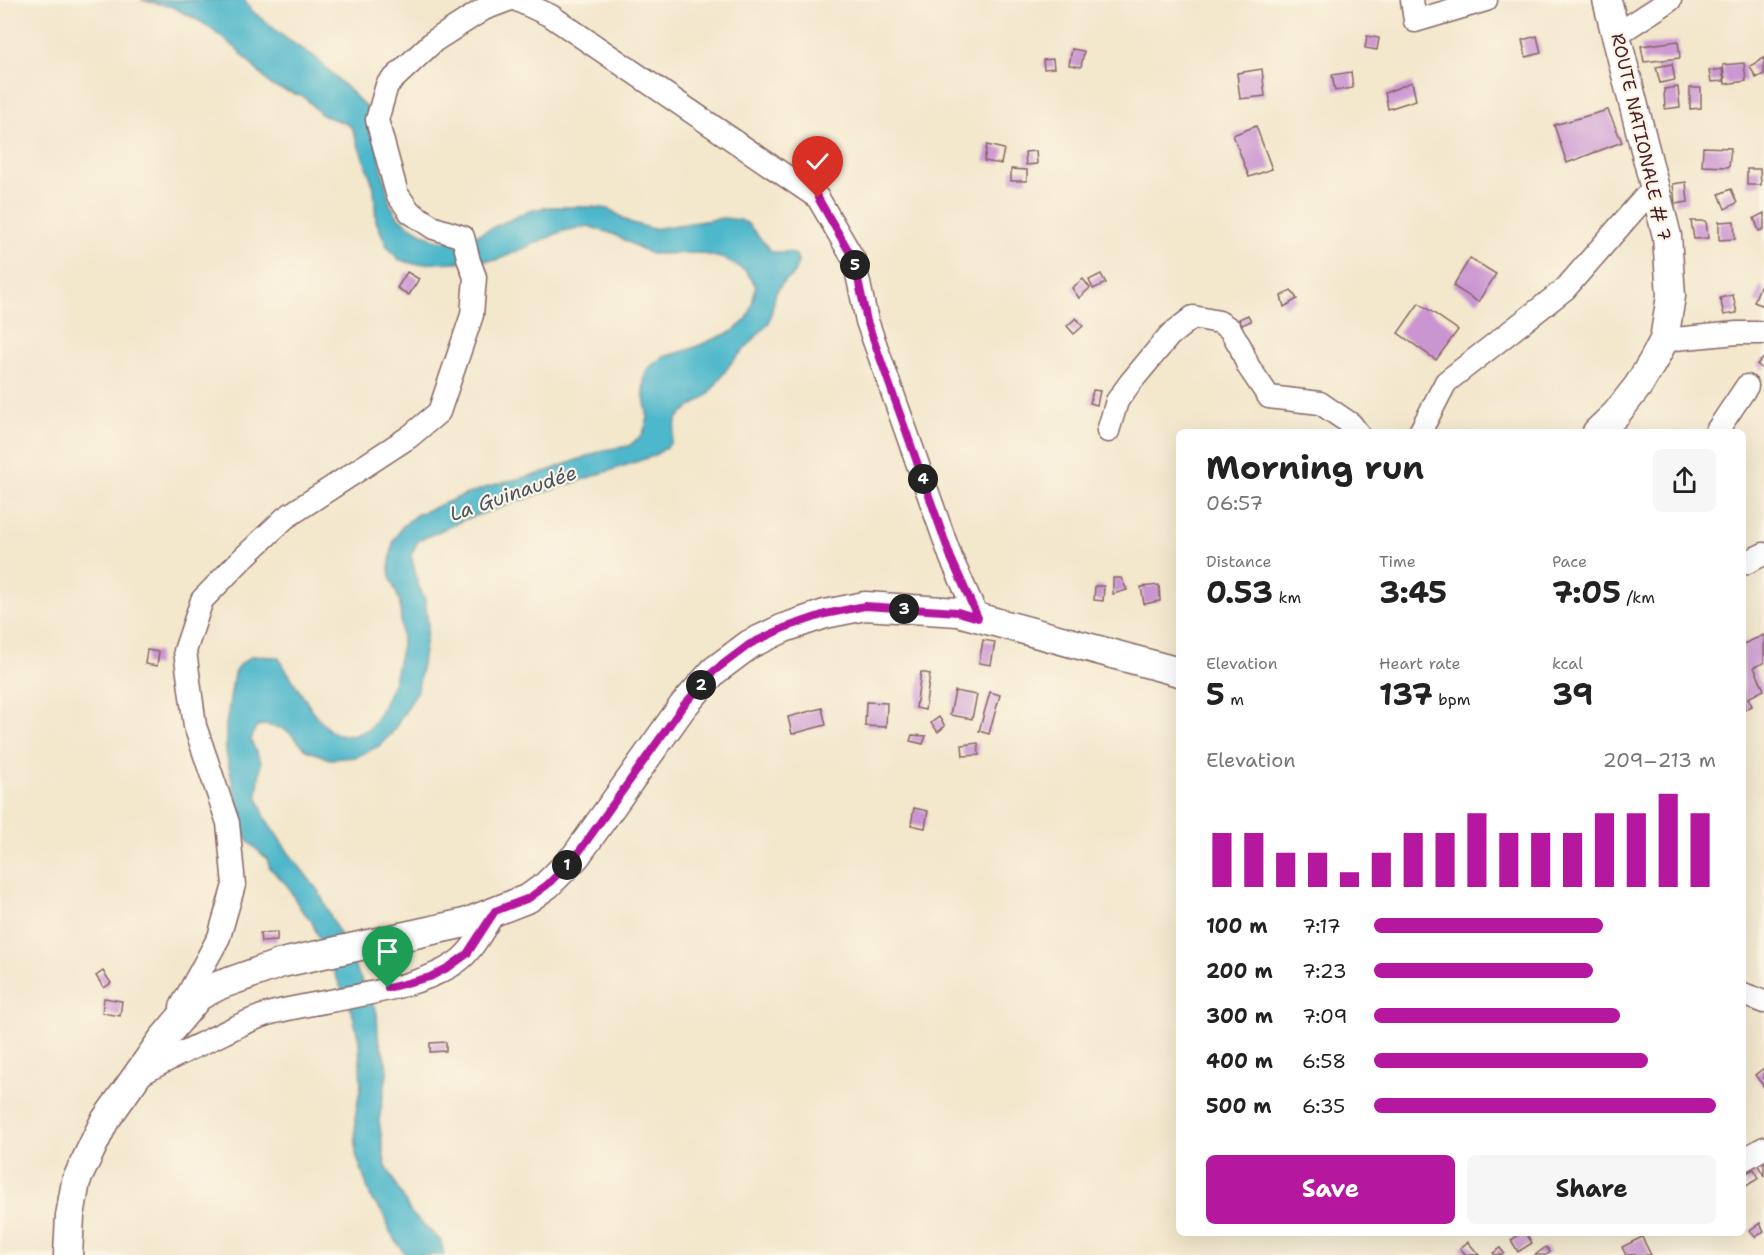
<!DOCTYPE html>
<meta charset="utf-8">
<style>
body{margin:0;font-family:"Shantell Sans",sans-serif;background:#f6f6f6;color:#222;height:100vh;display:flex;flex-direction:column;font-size:22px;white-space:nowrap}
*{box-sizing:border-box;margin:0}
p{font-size:20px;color:#767676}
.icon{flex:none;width:33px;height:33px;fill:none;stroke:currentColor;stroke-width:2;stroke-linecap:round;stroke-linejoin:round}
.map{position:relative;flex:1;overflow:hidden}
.drawer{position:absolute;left:1176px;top:429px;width:570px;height:807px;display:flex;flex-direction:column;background:#fff;border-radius:9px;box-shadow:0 6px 24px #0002}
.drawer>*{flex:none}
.pin{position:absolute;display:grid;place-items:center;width:51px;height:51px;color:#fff;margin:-62px -26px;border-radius:50% 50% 50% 0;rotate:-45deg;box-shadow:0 0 6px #0007}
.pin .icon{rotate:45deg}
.km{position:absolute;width:30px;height:30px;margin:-15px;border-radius:50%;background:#222;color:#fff;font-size:16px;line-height:30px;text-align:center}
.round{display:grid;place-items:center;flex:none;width:63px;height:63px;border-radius:9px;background:#f6f6f6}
.headline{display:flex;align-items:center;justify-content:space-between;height:102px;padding:0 30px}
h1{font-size:33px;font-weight:700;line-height:45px}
.metrics{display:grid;grid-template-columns:repeat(3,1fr);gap:9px;height:102px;padding:6px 30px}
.metrics div{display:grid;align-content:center}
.metrics b{font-size:30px;font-weight:700}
.metrics small{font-size:16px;font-weight:400}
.metrics p{font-size:16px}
.chart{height:168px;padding:12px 30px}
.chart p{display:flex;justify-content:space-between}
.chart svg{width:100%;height:108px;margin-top:6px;stroke:#b5179e;stroke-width:6}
.button{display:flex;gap:12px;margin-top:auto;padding:12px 30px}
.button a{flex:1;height:69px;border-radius:9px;background:#b5179e;color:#fff;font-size:24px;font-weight:700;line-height:69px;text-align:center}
.button a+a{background:#f6f6f6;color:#222}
ul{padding:0 30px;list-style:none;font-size:20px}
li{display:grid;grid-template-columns:96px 72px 1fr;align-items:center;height:45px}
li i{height:15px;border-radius:8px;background:#b5179e}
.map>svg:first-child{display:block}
.water{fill:#4db7cb;stroke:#4c6b7b;stroke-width:1.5}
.building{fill:#cb95d2}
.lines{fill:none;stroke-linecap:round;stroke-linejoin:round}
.minor-casing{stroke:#856563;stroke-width:25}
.major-casing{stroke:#856563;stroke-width:31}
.minor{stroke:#fff;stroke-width:22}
.major{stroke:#fff;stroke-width:28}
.route-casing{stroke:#fff;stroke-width:12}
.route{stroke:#b5179e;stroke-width:8}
.labels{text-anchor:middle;stroke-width:4.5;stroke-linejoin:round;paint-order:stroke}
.street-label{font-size:18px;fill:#4a1f2b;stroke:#fcf5e5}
.water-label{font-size:20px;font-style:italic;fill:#4b5463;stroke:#fcf5e5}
</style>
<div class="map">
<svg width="1764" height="1255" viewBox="0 0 1764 1255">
<rect width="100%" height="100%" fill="#fcf5e5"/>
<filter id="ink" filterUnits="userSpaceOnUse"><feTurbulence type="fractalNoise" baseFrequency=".0167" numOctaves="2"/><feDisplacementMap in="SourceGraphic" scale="12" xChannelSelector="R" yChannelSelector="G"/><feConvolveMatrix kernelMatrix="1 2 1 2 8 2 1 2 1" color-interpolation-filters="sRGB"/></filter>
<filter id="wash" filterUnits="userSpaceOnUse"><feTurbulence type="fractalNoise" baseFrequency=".008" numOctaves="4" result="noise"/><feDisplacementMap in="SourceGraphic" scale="24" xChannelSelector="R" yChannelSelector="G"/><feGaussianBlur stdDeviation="1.35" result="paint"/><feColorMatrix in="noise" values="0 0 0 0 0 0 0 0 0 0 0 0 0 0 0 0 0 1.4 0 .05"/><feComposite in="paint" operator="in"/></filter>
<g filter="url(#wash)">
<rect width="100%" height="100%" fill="#f3e7cc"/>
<path class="water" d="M141,0h103l8,11 36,29 27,17 54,53 21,94 8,13 13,10 23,12 8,2 35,-6 54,-25 18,-3h42l18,2 20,13 24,7 70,-11 17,2 7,3 25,29h17l7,3 2,7 -5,14 -8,4 -9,12 -7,31 -38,40 -23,32 -26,18 -5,6 -6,23 -5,6 -13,8 -190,64 -45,21 -7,14 7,30 7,15 3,24 -10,66 -26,43 -13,13 -23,11 -26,2 -23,-9 -18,-18 -8,-4 -16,-3 -8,1 -4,7 -2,8 10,21 -4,33 8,23 23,34 31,40 58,121 1,23 10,33 -9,51 6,44 26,49 30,28 3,14h-37l-5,-5 -13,-20 -6,-17 -11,-13 -16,-46 -1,-36 6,-34 -2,-43 -6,-26 -42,-95 -11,-12 -13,-23 -17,-17 -3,-9 -18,-17 -7,-15 -16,-75v-27l8,-51 4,-8 14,-10 26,1 35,55 16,18 8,4 16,2 16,-7 10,-14 15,-34 8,-36 -2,-43 -10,-25 -1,-9 4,-26 9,-15 14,-12 46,-19 34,-12 43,-10 65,-24 25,-4 14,-12 5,-16 -5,-26 2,-18 5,-7 13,-10 25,-7 45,-19 13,-11 4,-7 6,-27 -10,-15 -21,-12 -25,-6 -49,1 -38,-20 -25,-8 -25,5 -66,29 -83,4 -16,-5 -11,-13 -11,-25 -2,-34 -22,-59 -7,-5 -23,-8 -18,-18 -32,-11 -35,-37 -34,-26 -30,-16z"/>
<g id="blocks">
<g class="building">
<path d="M1367,36l12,2 -2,12 -12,-2z"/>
<path d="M1537,36l4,17 -15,4 -4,-17z"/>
<path d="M1678,41l2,17 -36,4 -3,-16z"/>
<path d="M1072,49l12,2 -3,16 -12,-2z"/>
<path d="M1764,58v16l-8,4 -6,-12z"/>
<path d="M1053,59l1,9 -10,1 -1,-9z"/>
<path d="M1744,63l2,18 -21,3 -2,-19z"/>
<path d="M1672,64l3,16 -15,3 -4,-16z"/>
<path d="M1262,69l3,27 -25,3 -3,-26z"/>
<path d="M1722,69l2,12 -13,1 -2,-11z"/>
<path d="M1351,72l2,16 -18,3 -3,-16z"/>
<path d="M1412,82l4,18 -28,9 -3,-16z"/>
<path d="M1678,87l2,20 -15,2 -1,-20z"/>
<path d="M1690,88h11v20l-11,1z"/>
<path d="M1608,110l14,32 -55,21 -13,-38z"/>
<path d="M1256,126l16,43 -23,8 -16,-42z"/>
<path d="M987,145l17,4 -3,15 -17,-3z"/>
<path d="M1703,147l28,1 -2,19 -27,-1z"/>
<path d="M1036,151l1,13 -11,1 -1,-13z"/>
<path d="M1011,169l16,1v11h-16z"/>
<path d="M1747,169h13l1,16h-14z"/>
<path d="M1686,182l2,20 -13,2 -2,-20z"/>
<path d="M1731,189l6,14 -12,6 -6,-15z"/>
<path d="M1764,213v16l-5,2 -5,-13z"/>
<path d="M1691,221h15l2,17 -14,1z"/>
<path d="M1734,221l1,18 -16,1v-18z"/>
<path d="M1470,258l26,16 -18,28 -25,-16z"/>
<path d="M407,272l12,7 -10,16 -12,-7z"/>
<path d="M1101,274l5,9 -13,6 -4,-9z"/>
<path d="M1083,279l7,9 -11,10 -7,-10z"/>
<path d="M1760,286l4,2v18l-10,-4z"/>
<path d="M1291,290l6,9 -13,8 -3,-11z"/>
<path d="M1733,295l4,18 -13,2 -4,-17z"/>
<path d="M1419,303l39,27 -22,30 -38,-27z"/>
<path d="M1248,315l3,6 -9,4 -3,-6z"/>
<path d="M1076,318l7,8 -9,8 -7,-8z"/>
<path d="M1764,358v11l-1,1 -6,-6z"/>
<path d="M1093,390l7,1 -3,14 -7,-2z"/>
<path d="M1113,578h8l6,12 -14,4z"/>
<path d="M1159,585l1,16 -16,3 -3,-17z"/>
<path d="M1095,586h9l-1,15 -9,-1z"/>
<path d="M1764,635v28l-10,4 10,23 -16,8 4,8 -8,4 -1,-66z"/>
<path d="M983,640l12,2 -4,23 -12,-2z"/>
<path d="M147,650l12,2 -2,14 -12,-2z"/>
<path d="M921,672l9,2 -5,36 -9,-2z"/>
<path d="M955,691l22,4 -5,24 -22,-4z"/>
<path d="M990,692l10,3 -11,39 -10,-3z"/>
<path d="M866,702l21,1 -1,24 -21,-1z"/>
<path d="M822,708l4,17 -34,9 -4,-17z"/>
<path d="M939,717l6,9 -7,6 -7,-9z"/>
<path d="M912,735l14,1 -3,8 -13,-3z"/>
<path d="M978,743l1,12 -16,1 -1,-11z"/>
<path d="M914,808l14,3 -3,17 -14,-3z"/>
<path d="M277,932v9l-16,1 -1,-9z"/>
<path d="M103,971l8,12 -7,5 -8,-12z"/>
<path d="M104,998l18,3 -2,15 -18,-3z"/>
<path d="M446,1042v9l-16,1v-9z"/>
<path d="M1764,1068v19l-9,-12z"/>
<path d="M1764,1159v17l-7,-13z"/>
<path d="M1754,1169l5,9 -13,8 -3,-11z"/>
<path d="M1760,1223l4,9 -9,5 -5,-7z"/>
<path d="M1522,1233h4l6,10 -14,9 -7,-12z"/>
<path d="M1642,1237l9,18h-25l-4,-8z"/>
<path d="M1468,1242l11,13h-13l-6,-7z"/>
<path d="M1546,1247l4,5 -4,3h-11z"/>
<path d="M1500,1248l4,5 -2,2h-7l-2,-2z"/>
</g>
</g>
</g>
<g filter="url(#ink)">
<use href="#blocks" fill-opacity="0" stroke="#856563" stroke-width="1.5"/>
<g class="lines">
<defs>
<g id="minor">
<path d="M517,0l34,16 267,182 36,62 13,61 84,237 27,60"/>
<path d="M1412,0l3,21 71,-21"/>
<path d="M1616,35l54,-35"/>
<path d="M1664,340l73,-7h27"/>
<path d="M1108,431l9,-30 13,-18 39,-47 24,-19 26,5 11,7 11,19 7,18 21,31 51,6 31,21 6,8"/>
<path d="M1420,432l26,-50 119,-93 89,-102"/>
<path d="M1716,432l31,-46"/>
<path d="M1743,564l21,-10"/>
<path d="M1743,994l21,8"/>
<path d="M181,1007l38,-70 15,-52 -6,-62 -33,-97 -10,-75 17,-51 37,-38 46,-44 124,-81 30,-25 33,-97 3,-38 -6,-16 -6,-24 -29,-9 -24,-16 -13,-18 -20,-74 10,-35 47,-44 50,-32 24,-9"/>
<path d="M140,1075c22,-13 46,-24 69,-35 19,-9 39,-20 59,-26 51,-15 165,-22 199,-61 11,-12 19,-28 28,-42"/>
<path d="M1743,1160l21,-12"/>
</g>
<g id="major">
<path d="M1597,432l19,-18 22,-28 15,-25 11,-21 7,-44 -4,-60 -60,-236"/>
<path d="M68,1255l2,-39 6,-35 28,-59 58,-82 37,-44 21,-11 62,-22 183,-40 64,-25 18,-13 29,-29 107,-150 31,-35 36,-27 34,-16 41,-14 40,-8 93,6 221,60"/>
</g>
</defs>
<use href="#minor" class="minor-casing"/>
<use href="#major" class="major-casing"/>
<use href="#minor" class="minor"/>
<use href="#major" class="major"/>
</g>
</g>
<g class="lines" filter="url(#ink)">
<defs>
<path id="route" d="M388,988l42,-11 19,-10 18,-13 28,-43 34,-13 18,-13 29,-29 107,-150 31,-35 36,-27 34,-16 41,-14 40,-8 93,6 20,6 -27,-60 -84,-237 -13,-61 -36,-62"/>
</defs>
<use href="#route" class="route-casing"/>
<use href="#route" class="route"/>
</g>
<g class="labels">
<g class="street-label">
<text transform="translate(1641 137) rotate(77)" y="6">ROUTE NATIONALE # 7</text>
</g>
<g class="water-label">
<text transform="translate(513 493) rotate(-19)" y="7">La Guinaudée</text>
</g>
</g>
</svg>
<div class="pin" style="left:388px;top:988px;background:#1e9e55"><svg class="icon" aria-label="arrive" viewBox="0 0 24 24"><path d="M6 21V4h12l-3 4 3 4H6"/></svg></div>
<div class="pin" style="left:818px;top:198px;background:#d93025"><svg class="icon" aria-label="check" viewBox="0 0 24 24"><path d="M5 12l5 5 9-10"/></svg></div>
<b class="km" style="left:567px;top:865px">1</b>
<b class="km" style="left:701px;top:685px">2</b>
<b class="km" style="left:904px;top:609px">3</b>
<b class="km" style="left:923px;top:479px">4</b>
<b class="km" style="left:855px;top:265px">5</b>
<section class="drawer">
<div class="headline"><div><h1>Morning run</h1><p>06:57</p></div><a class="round"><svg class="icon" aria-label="share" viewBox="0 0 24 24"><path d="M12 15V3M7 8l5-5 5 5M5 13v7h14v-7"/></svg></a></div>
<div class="metrics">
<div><p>Distance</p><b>0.53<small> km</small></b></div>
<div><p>Time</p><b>3:45</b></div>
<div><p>Pace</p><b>7:05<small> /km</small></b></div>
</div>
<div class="metrics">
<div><p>Elevation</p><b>5<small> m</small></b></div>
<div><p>Heart rate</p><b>137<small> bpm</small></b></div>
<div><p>kcal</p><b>39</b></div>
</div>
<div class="chart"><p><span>Elevation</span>209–213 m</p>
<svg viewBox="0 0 160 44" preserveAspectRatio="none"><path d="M5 44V22M15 44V22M25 44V30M35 44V30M45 44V38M55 44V30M65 44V22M75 44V22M85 44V14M95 44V22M105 44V22M115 44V22M125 44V14M135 44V14M145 44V6M155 44V14"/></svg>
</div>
<ul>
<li><b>100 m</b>7:17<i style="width:67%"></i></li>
<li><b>200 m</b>7:23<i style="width:64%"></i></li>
<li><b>300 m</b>7:09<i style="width:72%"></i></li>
<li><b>400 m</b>6:58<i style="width:80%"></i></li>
<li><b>500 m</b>6:35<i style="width:100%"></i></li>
</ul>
<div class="button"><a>Save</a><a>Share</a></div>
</section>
</div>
